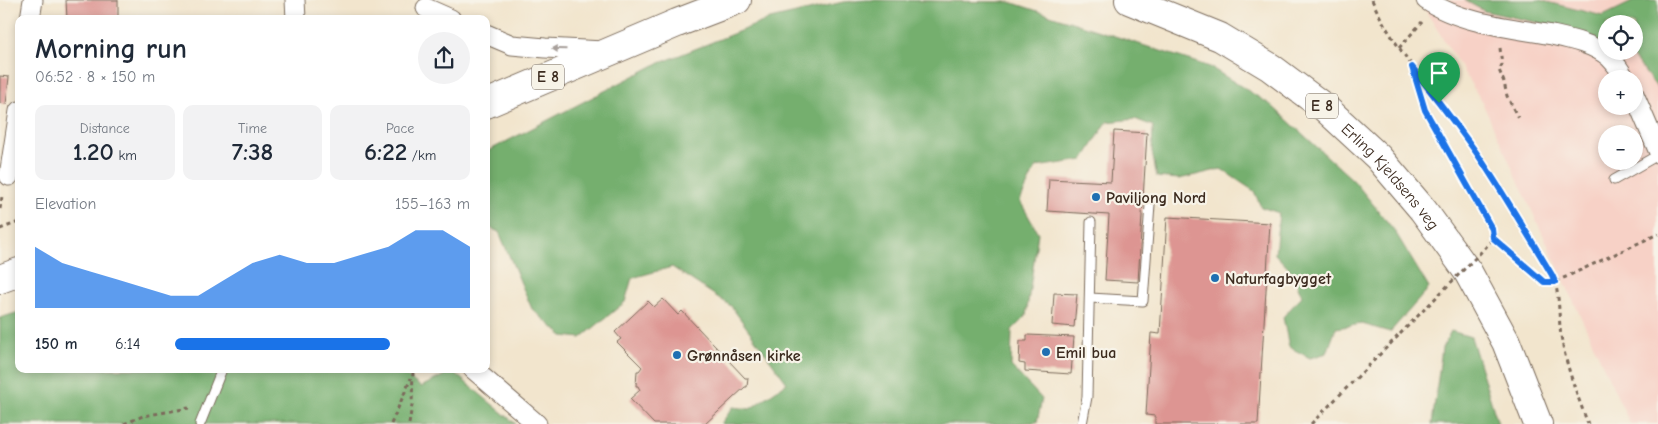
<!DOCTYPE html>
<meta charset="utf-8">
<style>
body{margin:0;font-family:"Comic Neue",sans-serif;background:#f2f2f3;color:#1f2937;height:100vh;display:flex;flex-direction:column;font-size:19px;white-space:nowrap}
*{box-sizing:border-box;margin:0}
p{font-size:16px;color:#747a83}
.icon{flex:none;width:28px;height:28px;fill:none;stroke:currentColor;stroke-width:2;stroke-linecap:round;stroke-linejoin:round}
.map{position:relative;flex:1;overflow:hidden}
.details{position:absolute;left:15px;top:15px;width:475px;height:358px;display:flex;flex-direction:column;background:#fff;border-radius:10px;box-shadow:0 2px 8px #0003}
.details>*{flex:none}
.tools{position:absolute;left:1598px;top:15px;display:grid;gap:10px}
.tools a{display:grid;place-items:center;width:45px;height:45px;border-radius:50%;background:#fff;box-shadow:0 2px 8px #0003;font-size:25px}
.pin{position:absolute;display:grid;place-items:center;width:42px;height:42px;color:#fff;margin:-51px -21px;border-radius:50% 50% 50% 0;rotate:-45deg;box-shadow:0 0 5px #0007}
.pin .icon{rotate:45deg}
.round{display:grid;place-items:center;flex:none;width:52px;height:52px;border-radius:26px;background:#f2f2f3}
.overview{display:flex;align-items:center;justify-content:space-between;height:85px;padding:0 20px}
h1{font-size:28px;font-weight:600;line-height:38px}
.stats{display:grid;grid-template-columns:repeat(3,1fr);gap:8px;height:85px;padding:5px 20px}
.stats div{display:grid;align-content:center;border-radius:10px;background:#f2f2f3;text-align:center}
.stats b{font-size:25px;font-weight:600}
.stats small{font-size:14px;font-weight:400}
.stats p{font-size:14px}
.chart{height:140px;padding:10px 20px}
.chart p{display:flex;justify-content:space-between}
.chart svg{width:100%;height:90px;margin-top:5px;fill:#1a73e8;opacity:.7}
ul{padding:0 20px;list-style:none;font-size:16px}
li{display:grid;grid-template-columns:80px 60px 1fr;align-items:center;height:38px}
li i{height:12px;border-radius:6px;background:#1a73e8}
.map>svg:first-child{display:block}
.built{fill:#f7d1c6;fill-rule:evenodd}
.forest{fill:#74af6e;stroke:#586c46}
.building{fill:#dd9592}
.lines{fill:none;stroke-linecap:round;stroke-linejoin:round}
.lane-casing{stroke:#7b6b5b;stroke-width:11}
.street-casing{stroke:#7b6b5b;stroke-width:21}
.highway-casing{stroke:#7b6b5b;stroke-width:30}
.path{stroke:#7b6b5b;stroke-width:3;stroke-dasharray:4 4;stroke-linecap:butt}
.lane{stroke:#fff;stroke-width:9}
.street{stroke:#fff;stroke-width:19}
.highway{stroke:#fff;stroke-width:28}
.path-bridge{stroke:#7b6b5b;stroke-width:3;stroke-dasharray:4 4;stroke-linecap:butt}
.oneway{fill:#a79f9a}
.route-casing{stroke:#fff;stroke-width:10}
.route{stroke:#1a73e8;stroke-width:6}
.poi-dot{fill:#1f6fb2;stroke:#f7f3e8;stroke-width:2}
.labels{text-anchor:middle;stroke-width:4.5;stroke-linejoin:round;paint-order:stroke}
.shield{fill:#f7f3e8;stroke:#73665b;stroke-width:1}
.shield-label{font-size:15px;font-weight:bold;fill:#3b2a1e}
.street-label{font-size:16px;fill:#3b2a1e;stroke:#f7f3e8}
.poi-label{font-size:16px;font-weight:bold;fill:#3b2a1e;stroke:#f7f3e8;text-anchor:start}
</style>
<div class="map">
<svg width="1658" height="424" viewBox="0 0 1658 424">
<rect width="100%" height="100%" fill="#f7f3e8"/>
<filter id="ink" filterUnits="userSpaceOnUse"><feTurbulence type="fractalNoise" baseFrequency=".02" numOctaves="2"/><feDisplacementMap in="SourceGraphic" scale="10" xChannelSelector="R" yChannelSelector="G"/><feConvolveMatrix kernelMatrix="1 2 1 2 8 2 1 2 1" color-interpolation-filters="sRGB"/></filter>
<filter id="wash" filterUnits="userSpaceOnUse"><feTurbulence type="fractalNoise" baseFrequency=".0096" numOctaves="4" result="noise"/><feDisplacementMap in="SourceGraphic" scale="20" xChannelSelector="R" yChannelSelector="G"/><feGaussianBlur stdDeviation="1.12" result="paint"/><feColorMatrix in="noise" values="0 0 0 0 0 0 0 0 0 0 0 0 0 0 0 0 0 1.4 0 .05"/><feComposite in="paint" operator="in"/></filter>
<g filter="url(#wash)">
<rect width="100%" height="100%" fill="#f2e5cd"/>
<path class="built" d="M1419,0h239v424h-28l-149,-324zM1606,24h28v27h-28zM1606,79h28v27h-28zM1606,134h28v27h-28z"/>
<g class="forest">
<path d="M867,0l143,2 200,65 61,38 83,76 40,49 35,58 -39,44 -28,-8 -26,4 -9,25 -17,5 -21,-11 -6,-30 19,-21 -10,-24 -17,-18 4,-41 -18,-6 -7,-16 -33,-22 -42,10 -22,-2 -5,-25 1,-26 -18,-7 -28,3 -24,38 -47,7 -16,34 18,32 -12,83 -14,14 -1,36 31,33 -5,23 -26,2h-290l12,-17 17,2 37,-26 -56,-77 -59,-39 -40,11 -7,24 -44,36 -18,-2 -31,-27 -33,-77 -13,-6v-74l169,-87 115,-46 73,-17z"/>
<path d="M1464,0h75l64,16 33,-16h22v89l-24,-31 -15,-7h15v-27h-28v22l-43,-18 -79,-17z"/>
<path d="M19,312v57h383v4l19,14 31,-16 64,53h-516v-106z"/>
<path d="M1451,331l20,6 27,87h-66l10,-76z"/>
</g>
<g id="blocks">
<g class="building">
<path d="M66,0h52v19h-51z"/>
<path d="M0,76l9,1 -3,27 -6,-1z"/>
<path d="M1114,131l33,2 -9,149 -33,-2 4,-65 -62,-4 2,-32 62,3z"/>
<path d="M1167,217l103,6 -12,201h-103v-8l-9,-1 5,-82 9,1z"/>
<path d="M1054,293l23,1 -3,33 -22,-2z"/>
<path d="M663,299l15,16 4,-4 63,67h3l-1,9h-2l-40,37h-51l-24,-25 10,-9 -2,-4h-2l1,-15h2l3,-4 -25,-25 4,-3 -6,-7 33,-31 6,6z"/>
<path d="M1027,335l47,2 -3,37 -46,-3v-7l-6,-1 1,-22h7z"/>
</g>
</g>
</g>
<g filter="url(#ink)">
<use href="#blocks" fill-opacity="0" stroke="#7b6b5b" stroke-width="1"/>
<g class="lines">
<defs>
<g id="lane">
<path d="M1614,180l44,-25"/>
<path d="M1090,298l53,3 7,-96"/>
<path d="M200,424l22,-55"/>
<path d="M1082,424l5,-27 4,-175"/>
</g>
<g id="street">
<path d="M295,0l1,19"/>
<path d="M1426,0c33,23 86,28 126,35 18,4 42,9 57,22 6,6 12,14 16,22"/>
<path d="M426,8l25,11"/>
<path d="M30,19l3,-19"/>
<path d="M486,34l26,11 33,3 59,3"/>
<path d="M1634,94l24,56"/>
<path d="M9,176l10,-65"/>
<path d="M473,369l64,55"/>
</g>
<g id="highway">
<path id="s1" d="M1129,0l91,37 50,30 55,41 53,49 45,53 45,62 38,70 32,82"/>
<path d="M486,104l191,-81 60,-23"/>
<path d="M0,279l19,-7"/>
</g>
</defs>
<use href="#lane" class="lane-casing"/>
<use href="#street" class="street-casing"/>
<use href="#highway" class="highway-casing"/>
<g class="path">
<path d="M1372,0c18,41 48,75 74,110 38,52 75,107 105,163 11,21 6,45 11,68 5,28 16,56 26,83"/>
<path d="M1399,48l23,-26"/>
<path d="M1500,48l2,17 -3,5 5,12 3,14 11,22"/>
<path d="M1413,70l12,40 40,72"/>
<path d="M0,209l2,-13"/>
<path d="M0,229l19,-7"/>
<path d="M1493,238l51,45 11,-1 103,-48"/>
<path d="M124,424l19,-8 46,-8"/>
<path d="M391,424l20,-46"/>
<path d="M409,424l3,-19 1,-36"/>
<path d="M1311,424l89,-90"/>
</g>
<use href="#lane" class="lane"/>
<use href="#street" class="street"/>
<use href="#highway" class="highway"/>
<path class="path-bridge" d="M1400,334l86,-87 7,-9 -1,-9 -27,-47"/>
</g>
<defs><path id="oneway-solid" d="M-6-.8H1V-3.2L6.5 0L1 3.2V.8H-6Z" transform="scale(1.25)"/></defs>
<use class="oneway" href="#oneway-solid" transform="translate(559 49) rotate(-178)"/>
</g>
<g class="lines" filter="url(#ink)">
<defs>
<path id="route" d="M1412,67c22,29 45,58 66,88 26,39 50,80 74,120l3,7h-11l-51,-44 -1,-9 -67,-119z"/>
</defs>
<use href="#route" class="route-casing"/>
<use href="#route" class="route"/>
</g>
<g class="poi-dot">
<circle cx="1096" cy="197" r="5"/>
<circle cx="1215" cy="278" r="5"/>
<circle cx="1046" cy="352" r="5"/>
<circle cx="677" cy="355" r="5"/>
</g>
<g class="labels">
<g class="shield">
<rect x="532" y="64.5" width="32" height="25" rx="4"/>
<rect x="1306" y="93.5" width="32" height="25" rx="4"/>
</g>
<g class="shield-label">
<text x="548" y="82">E 8</text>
<text x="1322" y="111">E 8</text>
</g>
<g class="street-label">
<text dy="6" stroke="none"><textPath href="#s1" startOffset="320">Erling Kjeldsens veg</textPath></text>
</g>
<g class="poi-label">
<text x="1106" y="203">Paviljong Nord</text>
<text x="1225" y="284">Naturfagbygget</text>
<text x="1056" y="358">Emil bua</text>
<text x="687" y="361">Grønnåsen kirke</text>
</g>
</g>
</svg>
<div class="tools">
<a><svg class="icon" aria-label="locate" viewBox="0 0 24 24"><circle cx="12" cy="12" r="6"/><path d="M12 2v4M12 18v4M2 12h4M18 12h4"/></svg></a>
<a>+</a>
<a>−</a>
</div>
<div class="pin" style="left:1439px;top:103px;background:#1e9e55"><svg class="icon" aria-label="arrive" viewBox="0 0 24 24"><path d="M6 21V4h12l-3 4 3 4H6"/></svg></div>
<section class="details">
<div class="overview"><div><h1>Morning run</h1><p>06:52 · 8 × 150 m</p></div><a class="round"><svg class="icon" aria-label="share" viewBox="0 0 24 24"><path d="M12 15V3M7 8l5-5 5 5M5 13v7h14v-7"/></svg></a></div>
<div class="stats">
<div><p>Distance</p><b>1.20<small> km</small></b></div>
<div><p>Time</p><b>7:38</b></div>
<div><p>Pace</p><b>6:22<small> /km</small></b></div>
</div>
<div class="chart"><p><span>Elevation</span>155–163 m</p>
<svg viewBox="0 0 160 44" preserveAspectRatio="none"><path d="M0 44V14L10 22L20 26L30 30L40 34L50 38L60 38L70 30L80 22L90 18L100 22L110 22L120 18L130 14L140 6L150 6L160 14V44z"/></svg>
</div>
<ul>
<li><b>150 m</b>6:14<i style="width:73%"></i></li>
</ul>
</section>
</div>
